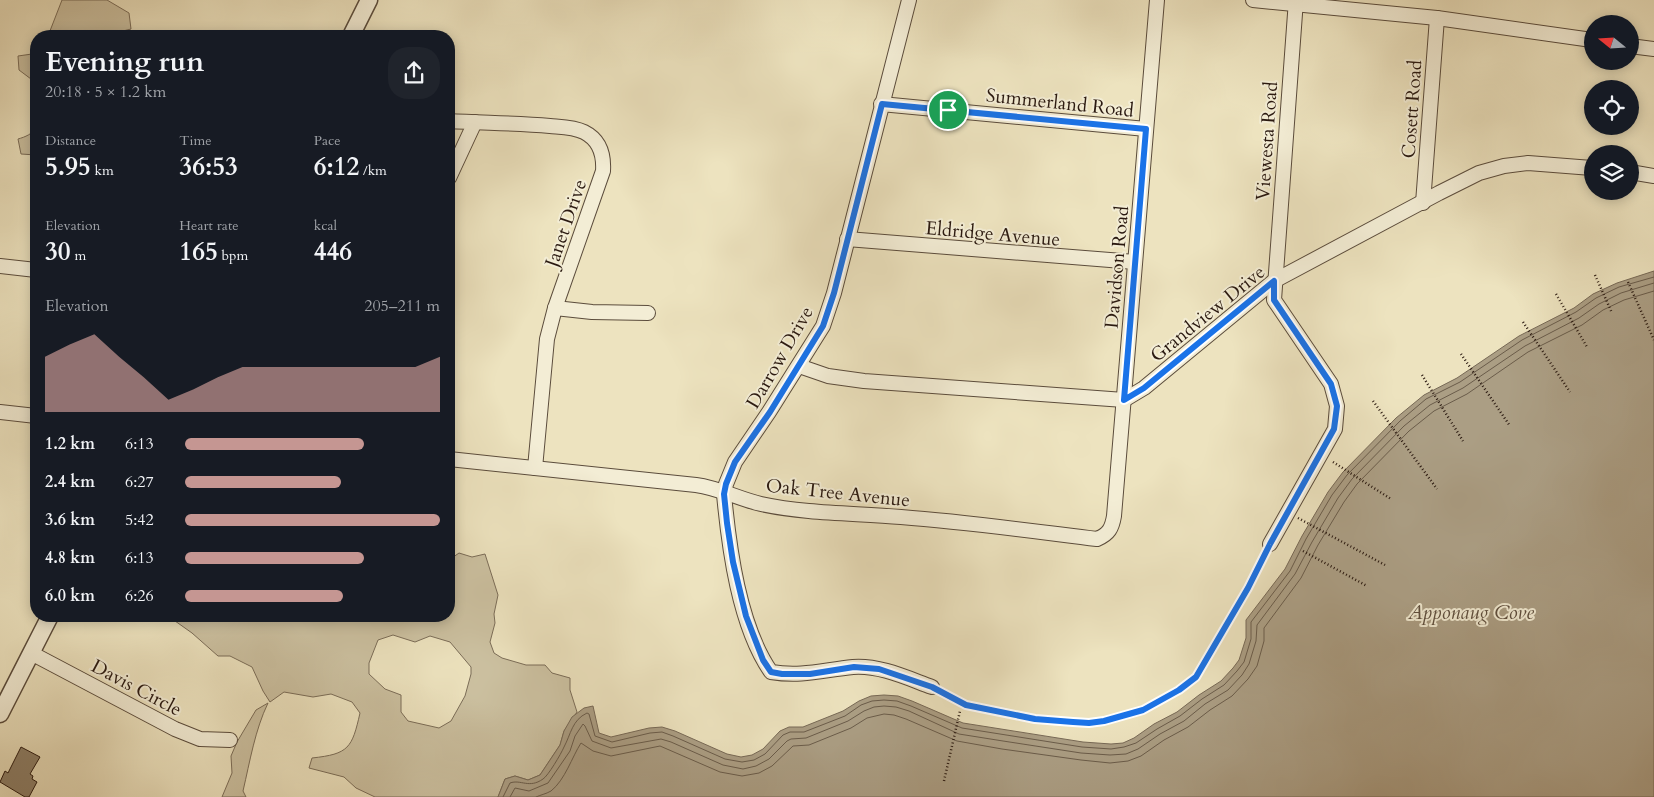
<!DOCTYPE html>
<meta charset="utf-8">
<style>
body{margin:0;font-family:Cardo,serif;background:#20242c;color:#f1f3f6;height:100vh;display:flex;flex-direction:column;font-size:19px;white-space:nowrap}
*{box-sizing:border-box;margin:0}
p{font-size:16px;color:#9ea1a6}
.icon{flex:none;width:28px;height:28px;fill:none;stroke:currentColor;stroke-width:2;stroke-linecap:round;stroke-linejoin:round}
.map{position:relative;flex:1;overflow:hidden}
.drawer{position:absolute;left:30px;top:30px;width:425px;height:592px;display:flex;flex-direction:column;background:#171b24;border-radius:20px;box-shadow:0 2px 12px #0003}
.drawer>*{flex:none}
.needle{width:32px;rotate:288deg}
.fabs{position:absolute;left:1584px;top:15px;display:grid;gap:10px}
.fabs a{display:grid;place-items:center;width:55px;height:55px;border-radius:50%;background:#171b24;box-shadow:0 2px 12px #0003;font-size:25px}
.pin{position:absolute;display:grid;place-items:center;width:42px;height:42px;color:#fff;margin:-21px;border:2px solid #fff;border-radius:50%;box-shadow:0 1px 5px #0007}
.round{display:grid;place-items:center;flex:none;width:52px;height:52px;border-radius:20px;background:#20242c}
.head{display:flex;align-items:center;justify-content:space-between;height:85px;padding:0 15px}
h1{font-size:28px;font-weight:800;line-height:38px}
.stats{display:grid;grid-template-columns:repeat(3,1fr);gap:8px;height:85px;padding:5px 15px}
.stats div{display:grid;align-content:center}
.stats b{font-size:25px;font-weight:800}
.stats small{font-size:14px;font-weight:400}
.stats p{font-size:14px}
.chart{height:140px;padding:10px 15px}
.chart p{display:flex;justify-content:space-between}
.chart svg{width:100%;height:90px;margin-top:5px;fill:#c59692;opacity:.7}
ul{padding:0 15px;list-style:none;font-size:16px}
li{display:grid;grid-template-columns:80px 60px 1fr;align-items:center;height:38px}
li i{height:12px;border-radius:6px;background:#c59692}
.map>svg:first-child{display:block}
.green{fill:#ccc1a1;stroke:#7b6d58;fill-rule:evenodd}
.water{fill:#ab9e84;stroke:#776956}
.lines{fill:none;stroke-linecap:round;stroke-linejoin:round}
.shore{stroke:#6a5c4a;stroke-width:1}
.building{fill:#8f826b;stroke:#2a1910}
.minor-casing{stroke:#5b4c3c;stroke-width:16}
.tertiary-casing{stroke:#5b4c3c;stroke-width:19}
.path{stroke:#2a1910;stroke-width:2.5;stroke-dasharray:1 2.5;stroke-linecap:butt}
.minor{stroke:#f3edd5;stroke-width:14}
.tertiary{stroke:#f3edd5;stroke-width:16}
.route-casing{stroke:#fff;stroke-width:10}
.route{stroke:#1a73e8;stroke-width:6}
.labels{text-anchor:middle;stroke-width:4;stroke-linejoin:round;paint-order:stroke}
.street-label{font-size:19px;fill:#2a1910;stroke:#f3edd5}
.water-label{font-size:20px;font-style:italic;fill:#5e4e3e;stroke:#f3edd5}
</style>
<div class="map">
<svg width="1654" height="797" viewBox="0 0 1654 797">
<rect width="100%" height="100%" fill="#ede3bf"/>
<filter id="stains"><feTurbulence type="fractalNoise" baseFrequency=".004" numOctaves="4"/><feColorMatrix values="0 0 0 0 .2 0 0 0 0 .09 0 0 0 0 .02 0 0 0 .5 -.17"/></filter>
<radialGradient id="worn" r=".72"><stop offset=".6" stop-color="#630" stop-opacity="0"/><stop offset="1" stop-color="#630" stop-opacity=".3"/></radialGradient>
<g class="green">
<path d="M62,0h45l22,13 2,16 -8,2 -3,5h-72z"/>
<path d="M36,50v36l-1,-4 -16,-12 -1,-14 14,-2z"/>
<path d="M36,127v28l-15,-1 -3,-15c7,-2 15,-5 18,-12z"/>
<path d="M459,553l13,4 13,-3 13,41 -4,19 1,9 -5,19 4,11 8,5 24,7h19l7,8 18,5v12l7,22 -13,19 -4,14 -20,30 -12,5 -13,-4 -10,3 -7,18h-123l-19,-9 -12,-11 -35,-9 3,-10c37,-4 40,-10 48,-45l-8,-11 -21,-8 -18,3 -29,-5 -14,10 -7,-11 -11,-24 -22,-11h-12l-26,-23 -24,-17h281v-56zM393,635l22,7 15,-6 20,6 21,25v7l-6,22 -14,25 -12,7 -31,-7 -7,-9v-17l-16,-6 -16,-15v-11l9,-23z"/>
<path d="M268,703c-13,27 -18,58 -25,88l3,6h-24l10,-24 -1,-17 6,-14 19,-32z"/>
</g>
<path class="water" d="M1654,271v526h-1156l7,-18 10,-3 13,4 12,-5 20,-30 4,-14 8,-14 12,-9 9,-2 6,27 12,4 38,-9 13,-1 13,4 52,23 14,3 11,-2 11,-6 17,-18 9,-4h14l40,-16 16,-10 12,-5 13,-1 14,1 14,5 51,22 120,19 28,2 12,-1 11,-5 20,-14 23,-12 22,-17 22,-14 12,-13 6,-8 7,-22v-18l39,-51 17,-33 26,-44 15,-20 53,-54 28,-23 33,-17 62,-42 55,-28 19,-14 24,-11z"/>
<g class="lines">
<g class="shore">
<path d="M503,797l7,-14c11,-4 19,6 33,-4 5,-3 18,-25 21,-32 7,-13 8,-27 23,-34l2,1 6,22 17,6 38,-9 12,-1 11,4 52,23 17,3 12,-2 11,-6 18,-19 7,-3h14l41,-16 16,-11 11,-4 12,-1 13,1 14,5 51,22 120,19 29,2 13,-2 12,-4 21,-14 23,-13 22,-17 22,-14 13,-14 7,-9 7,-23v-17l39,-51 16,-32 26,-44 15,-20 53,-54 26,-22 34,-17 62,-42 54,-28 20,-14 23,-11 35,-10"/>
<path d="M510,797l5,-9 14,3 19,-8 22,-32 5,-15 8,-12 2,2 7,15 19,7 50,-9 10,3 52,23 20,4 13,-3 13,-7 18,-18 4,-2 15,-1 42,-17 16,-10 10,-4 10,-1 12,1 13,4 50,23 44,7 78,12 29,2 16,-1 12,-5 22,-15 24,-13 21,-17 23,-14 14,-15 7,-11 7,-23 1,-16 38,-51 17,-32 26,-44 14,-19 52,-53 26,-21 33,-17 62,-42 54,-28 20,-14 22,-11 33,-10"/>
<path d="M536,797c4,-2 10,-3 15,-6 14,-11 21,-34 30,-48l12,8 18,5 49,-10 60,26 22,4 17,-3 13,-7 21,-20 16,-1 42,-17 16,-10 17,-4 10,1 12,4 51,22 45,8 79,11 29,3 18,-2 13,-5 23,-16 24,-13 22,-17 22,-14 16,-17 9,-13 7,-25v-13l37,-50 17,-33 26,-43 13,-18 52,-53 25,-20 33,-17 61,-42 54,-27 21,-15 21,-10 30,-9"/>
</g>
</g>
<path class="building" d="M21,747l19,10 -10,17 3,2 -1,3 5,3 -8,15h-4l-25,-15 5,-11 3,2z"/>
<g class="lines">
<defs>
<g id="minor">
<path d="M909,0l-75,293 -11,33 -54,86 -34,50 -9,22 -2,10c5,54 15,132 47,178 31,5 52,-2 82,-5 27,-2 54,11 79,20"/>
<path d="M1253,0l184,18 155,22"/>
<path d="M1630,46l24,3"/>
<path d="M881,104l265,25"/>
<path d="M449,121c33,2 67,2 101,5 11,1 24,1 34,6 16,8 20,23 19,39l-48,137 -8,31 -12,129"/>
<path d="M1630,172l24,4"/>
<path d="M449,178l26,-56"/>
<path d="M1423,203l14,-185"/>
<path d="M847,239l288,23"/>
<path d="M0,266l36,4"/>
<path d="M555,308l37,4 56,1"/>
<path d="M799,366l29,10 36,5 260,19 20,-12 130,-107 165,-88 40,-20 25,-7 24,-3 64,5"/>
<path d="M0,412l36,4"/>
<path d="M449,459l247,26c23,3 43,14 65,19 46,10 94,9 140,13 66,5 131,14 196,22 12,-5 15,-11 17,-23l43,-516"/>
<path d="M1270,544l65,-115 2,-23 -6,-22 -57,-84 22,-300"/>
<path d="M31,653l144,76 25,10 30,1"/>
</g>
<g id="tertiary">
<path d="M351,36l18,-36"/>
<path d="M0,714l50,-98"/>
</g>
</defs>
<use href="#minor" class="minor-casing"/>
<use href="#tertiary" class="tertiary-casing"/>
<g class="path">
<path d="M1595,275l17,38"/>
<path d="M1628,282l26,58"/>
<path d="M1556,294l31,53"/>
<path d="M1523,322l47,70"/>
<path d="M1461,354l49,72"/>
<path d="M1422,375l41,66"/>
<path d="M1373,401l64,88"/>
<path d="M1333,462l58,37"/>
<path d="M1298,518l87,47"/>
<path d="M1303,551l64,35"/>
<path d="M942,692l24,13 69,14 38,3 31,-1 39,-11 36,-19 17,-14 52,-89 16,-33"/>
<path d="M944,781l16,-70"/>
</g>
<use href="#minor" class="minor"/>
<use href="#tertiary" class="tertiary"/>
</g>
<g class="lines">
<defs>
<path id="route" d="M882,104l264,25 -22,271 20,-12 130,-107v19l57,84 6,22 -3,23 -64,115 -22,44 -52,89 -17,13 -36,20 -39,11 -15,2 -16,-1 -38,-3 -69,-14 -34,-18 -53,-18 -25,-2 -44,7h-28l-11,-2 -8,-12 -17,-44 -13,-54 -6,-39 -3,-29 2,-10 9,-22 35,-50 53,-86 11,-33z"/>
</defs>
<use href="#route" class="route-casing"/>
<use href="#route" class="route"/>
</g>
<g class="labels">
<g class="street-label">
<text transform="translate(1060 102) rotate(6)" y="7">Summerland Road</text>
<text transform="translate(1411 109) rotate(-86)" y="7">Cosett Road</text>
<text transform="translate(1266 141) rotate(-86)" y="7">Viewesta Road</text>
<text transform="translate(565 223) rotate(-71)" y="7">Janet Drive</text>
<text transform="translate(993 233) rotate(5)" y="7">Eldridge Avenue</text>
<text transform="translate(1116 267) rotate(-85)" y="7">Davidson Road</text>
<text transform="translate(1207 313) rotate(-39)" y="7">Grandview Drive</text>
<text transform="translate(779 357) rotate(-60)" y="7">Darrow Drive</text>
<text transform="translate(838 492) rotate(6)" y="7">Oak Tree Avenue</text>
<text transform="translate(137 687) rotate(28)" y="7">Davis Circle</text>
</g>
<g class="water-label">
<text x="1471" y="619">Apponaug Cove</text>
</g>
</g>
<rect width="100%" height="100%" filter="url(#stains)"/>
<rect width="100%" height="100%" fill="url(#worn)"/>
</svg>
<div class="fabs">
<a><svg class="needle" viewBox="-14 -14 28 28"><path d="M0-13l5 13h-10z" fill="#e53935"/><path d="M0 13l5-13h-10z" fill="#9ea1a6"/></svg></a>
<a><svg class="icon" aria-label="locate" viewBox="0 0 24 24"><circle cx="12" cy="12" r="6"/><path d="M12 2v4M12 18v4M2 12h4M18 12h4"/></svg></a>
<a><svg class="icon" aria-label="layers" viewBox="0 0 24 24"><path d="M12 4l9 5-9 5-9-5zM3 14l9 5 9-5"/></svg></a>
</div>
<div class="pin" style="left:948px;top:110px;background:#1e9e55"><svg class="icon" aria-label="arrive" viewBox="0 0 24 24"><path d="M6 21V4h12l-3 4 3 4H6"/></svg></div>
<section class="drawer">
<div class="head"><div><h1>Evening run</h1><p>20:18 · 5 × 1.2 km</p></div><a class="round"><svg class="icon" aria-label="share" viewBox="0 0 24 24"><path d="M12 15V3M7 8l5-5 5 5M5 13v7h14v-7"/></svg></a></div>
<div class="stats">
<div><p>Distance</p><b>5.95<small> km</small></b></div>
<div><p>Time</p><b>36:53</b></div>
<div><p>Pace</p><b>6:12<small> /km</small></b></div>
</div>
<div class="stats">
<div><p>Elevation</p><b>30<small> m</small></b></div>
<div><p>Heart rate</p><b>165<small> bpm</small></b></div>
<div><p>kcal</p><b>446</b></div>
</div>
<div class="chart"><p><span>Elevation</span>205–211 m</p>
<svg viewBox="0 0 160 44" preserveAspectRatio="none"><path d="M0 44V17L10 11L20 6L30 17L40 27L50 38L60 33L70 27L80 22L90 22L100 22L110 22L120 22L130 22L140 22L150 22L160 17V44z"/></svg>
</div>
<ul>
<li><b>1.2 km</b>6:13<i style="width:70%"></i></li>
<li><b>2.4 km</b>6:27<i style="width:61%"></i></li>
<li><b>3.6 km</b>5:42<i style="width:100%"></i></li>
<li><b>4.8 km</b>6:13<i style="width:70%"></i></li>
<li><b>6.0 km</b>6:26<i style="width:62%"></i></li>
</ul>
</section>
</div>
